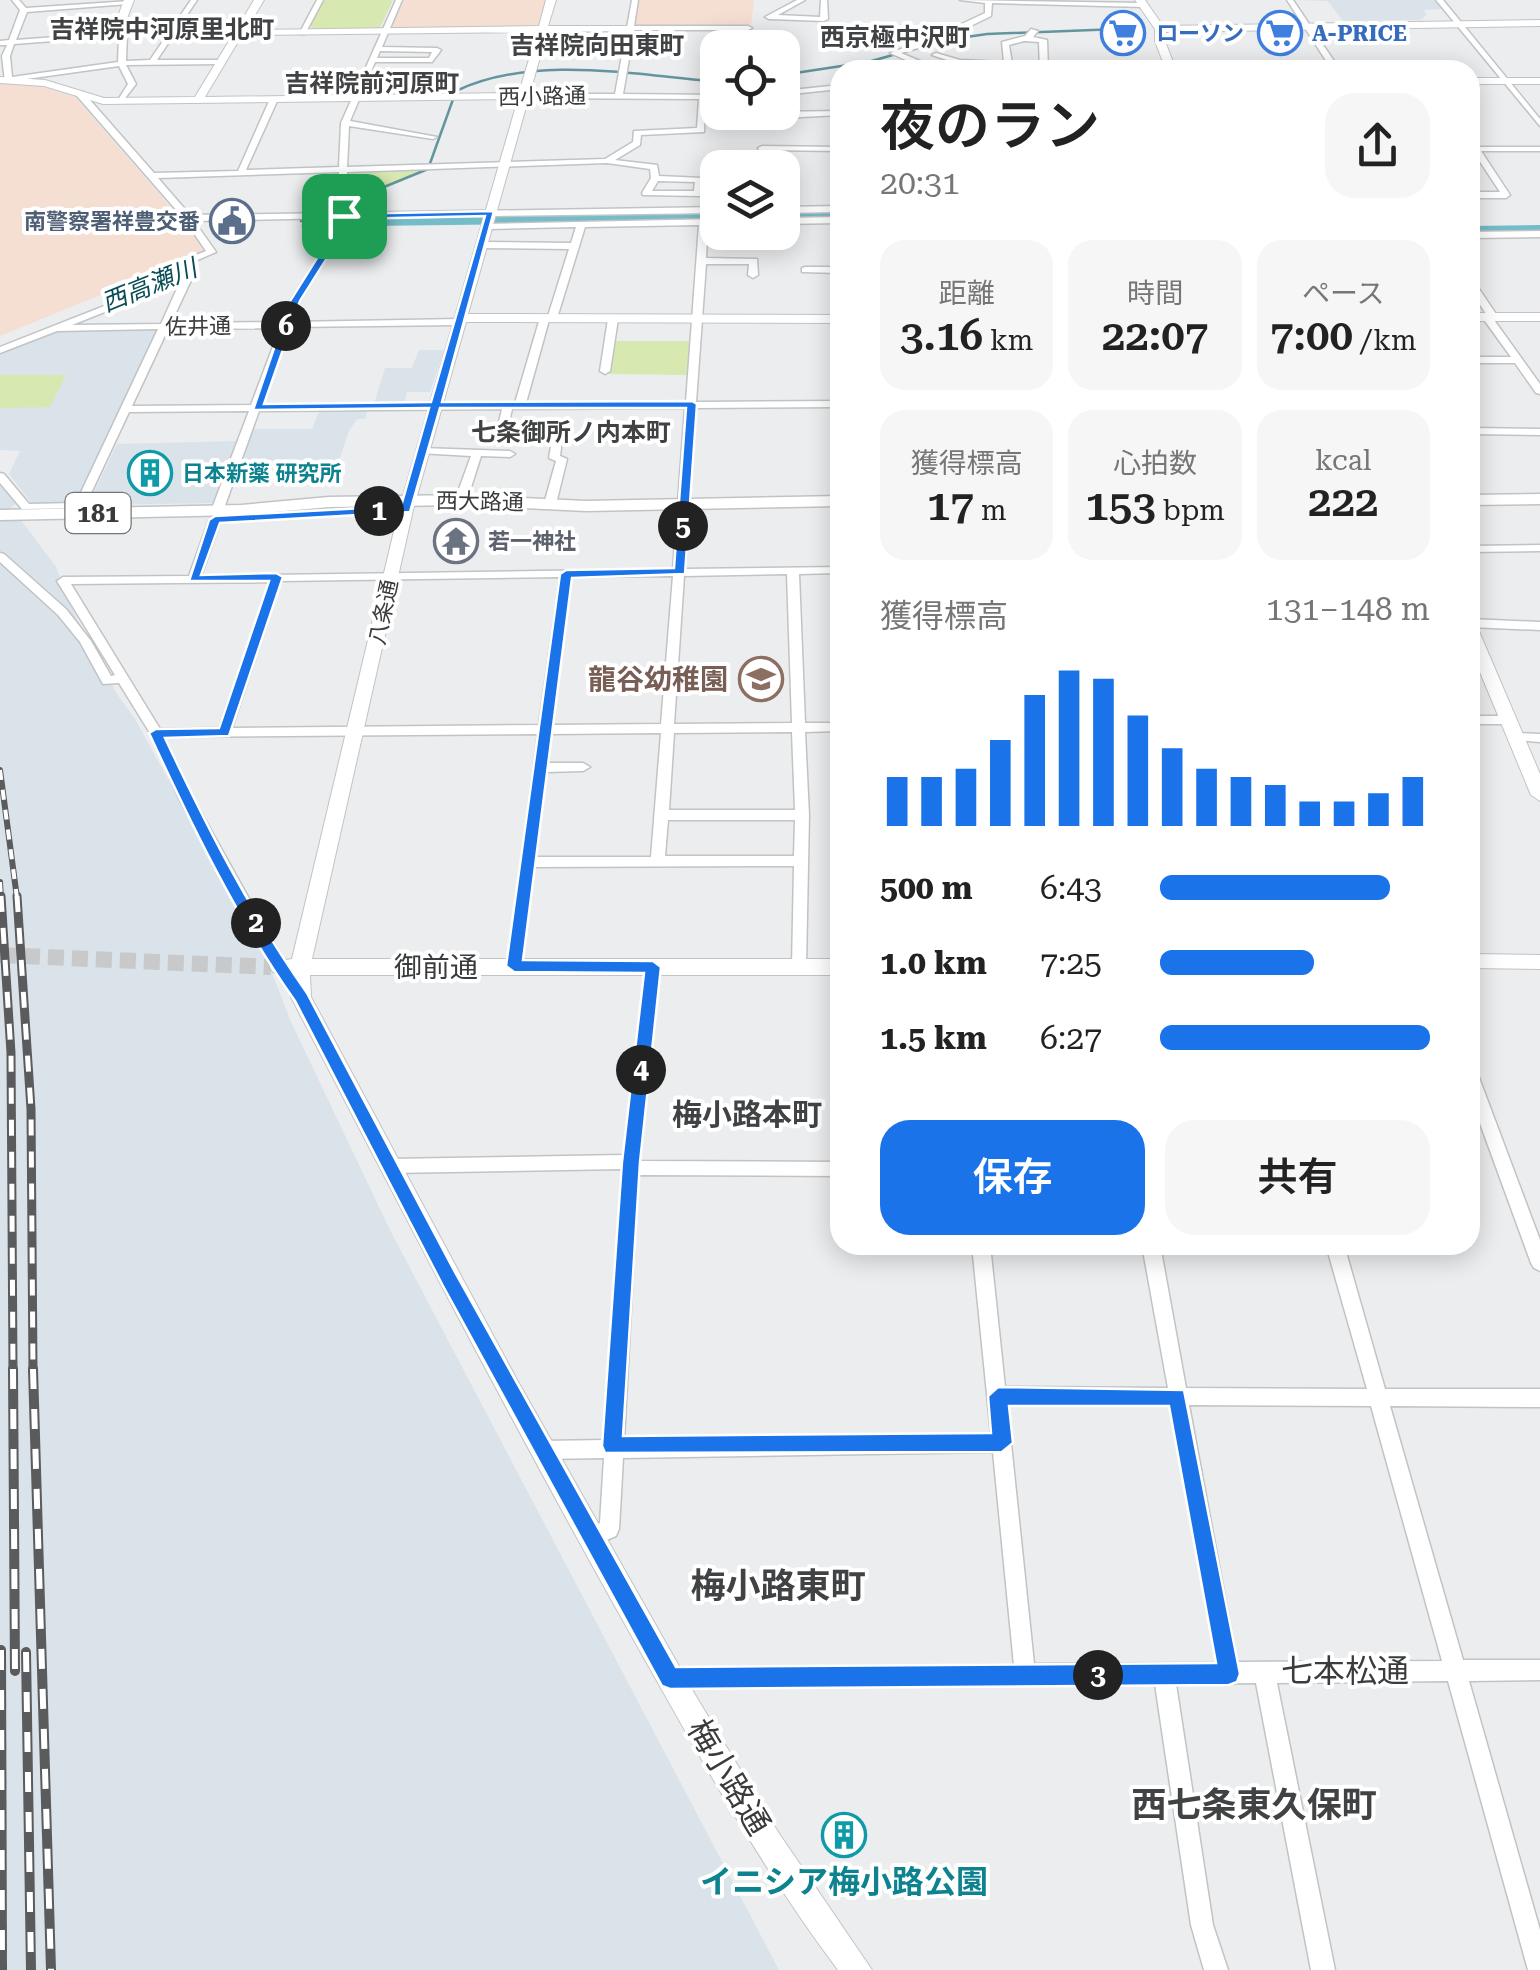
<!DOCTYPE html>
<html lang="ja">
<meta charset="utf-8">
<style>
body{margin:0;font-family:"Roboto Serif","Noto Sans JP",serif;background:#f6f6f6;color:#222;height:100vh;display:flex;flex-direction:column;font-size:38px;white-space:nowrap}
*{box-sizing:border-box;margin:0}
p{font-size:32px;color:#767676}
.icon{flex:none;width:55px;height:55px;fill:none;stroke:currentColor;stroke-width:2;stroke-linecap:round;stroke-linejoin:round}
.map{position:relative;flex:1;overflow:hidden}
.sheet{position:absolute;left:830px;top:60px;width:650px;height:1195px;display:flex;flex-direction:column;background:#fff;border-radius:30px;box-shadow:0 5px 25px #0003}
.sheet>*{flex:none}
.fabs{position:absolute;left:700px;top:30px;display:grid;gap:20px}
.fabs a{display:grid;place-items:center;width:100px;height:100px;border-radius:20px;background:#fff;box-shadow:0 5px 25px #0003;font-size:50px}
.pin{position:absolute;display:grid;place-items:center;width:85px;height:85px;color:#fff;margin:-42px;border-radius:20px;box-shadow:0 5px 15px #0006}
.km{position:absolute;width:50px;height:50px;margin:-25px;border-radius:50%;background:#222;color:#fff;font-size:28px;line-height:50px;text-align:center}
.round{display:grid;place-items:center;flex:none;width:105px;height:105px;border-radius:30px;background:#f6f6f6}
.head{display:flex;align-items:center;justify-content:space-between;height:170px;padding:0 50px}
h1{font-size:55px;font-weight:600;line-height:75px}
.metrics{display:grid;grid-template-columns:repeat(3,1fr);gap:15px;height:170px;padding:10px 50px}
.metrics div{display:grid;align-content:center;border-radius:25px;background:#f6f6f6;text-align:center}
.metrics b{font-size:42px;font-weight:600}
.metrics small{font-size:28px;font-weight:400}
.metrics p{font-size:28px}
.chart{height:280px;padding:20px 50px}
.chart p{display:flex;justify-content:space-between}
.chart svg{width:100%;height:180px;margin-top:10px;stroke:#1a73e8;stroke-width:6}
.button{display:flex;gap:20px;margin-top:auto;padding:20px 50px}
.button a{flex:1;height:115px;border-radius:30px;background:#1a73e8;color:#fff;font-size:40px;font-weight:600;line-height:115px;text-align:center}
.button a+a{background:#f6f6f6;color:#222}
ul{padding:0 50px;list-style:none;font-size:32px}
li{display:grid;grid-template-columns:160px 120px 1fr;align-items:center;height:75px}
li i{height:25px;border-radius:12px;background:#1a73e8}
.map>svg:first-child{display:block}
.built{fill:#dae2ea}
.industrial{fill:#f5ded2}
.green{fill:#d8e8b1}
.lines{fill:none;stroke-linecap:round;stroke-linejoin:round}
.stream{stroke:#63959e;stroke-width:2.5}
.river{fill:#74bcc8;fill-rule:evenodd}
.street-tunnel{stroke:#c8c9cb;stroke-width:16;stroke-dasharray:16 8;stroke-linecap:butt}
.street-casing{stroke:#c1c3c5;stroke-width:3}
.secondary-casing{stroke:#c1c3c5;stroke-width:2}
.primary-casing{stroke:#c1c3c5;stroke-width:3}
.street{fill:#fff;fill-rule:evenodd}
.secondary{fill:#fff;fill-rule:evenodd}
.primary{fill:#fff;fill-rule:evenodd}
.rail-far2-casing{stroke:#5a5b5d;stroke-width:6}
.rail-far1-casing{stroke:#5a5b5d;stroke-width:9}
.rail-casing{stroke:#5a5b5d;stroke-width:10}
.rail-far2{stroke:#fff;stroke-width:4;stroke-dasharray:10;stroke-linecap:butt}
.rail-far1{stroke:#fff;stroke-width:5;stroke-dasharray:16;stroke-linecap:butt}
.rail{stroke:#fff;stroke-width:6;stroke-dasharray:20;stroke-linecap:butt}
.route{fill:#1a73e8;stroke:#fff;stroke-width:2.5;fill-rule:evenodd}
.labels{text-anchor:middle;stroke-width:8;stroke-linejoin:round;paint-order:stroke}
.far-shop-label{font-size:22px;font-weight:bold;fill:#366cbe;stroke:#fff;text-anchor:start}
.far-street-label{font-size:22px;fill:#3a3b3c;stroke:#fff}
.far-service-label{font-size:22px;font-weight:bold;fill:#4e5e75;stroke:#fff;text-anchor:end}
.far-culture-label{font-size:22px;font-weight:bold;fill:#0d838f;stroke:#fff;text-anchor:start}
.far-worship-label{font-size:22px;font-weight:bold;fill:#5b616d;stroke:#fff;text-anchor:start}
.far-neighbourhood-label{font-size:25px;font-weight:bold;fill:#404244;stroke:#fff}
.far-water-label{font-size:25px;font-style:italic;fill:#084c55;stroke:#fff}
.shield{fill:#fff;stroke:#757676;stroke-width:2.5}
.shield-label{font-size:25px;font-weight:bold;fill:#3a3b3c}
.education-label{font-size:28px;font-weight:bold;fill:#785e54;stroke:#fff;text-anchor:end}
.street-label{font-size:28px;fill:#3a3b3c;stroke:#fff}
.neighbourhood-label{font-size:30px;font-weight:bold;fill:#404244;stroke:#fff}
.near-street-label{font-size:32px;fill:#3a3b3c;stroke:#fff}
.near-culture-label{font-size:32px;font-weight:bold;fill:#0d838f;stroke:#fff}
.near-neighbourhood-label{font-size:35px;font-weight:bold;fill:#404244;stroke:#fff}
</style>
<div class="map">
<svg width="1540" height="1970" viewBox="0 0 1540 1970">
<rect width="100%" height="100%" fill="#ebedef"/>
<g class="built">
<path d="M1295,0h139l8,9 -18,1 2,5 -5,5 -78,1 -15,-20z"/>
<path d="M155,329l4,2 -83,173 -43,1 -24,-31 11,-23 -20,-1v-98l59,-22z"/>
<path d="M419,350h25l-14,42h-23l-3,12h-30l11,-36h27z"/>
<path d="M368,408l-3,11h-8l-8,12 -13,38 -97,1 15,-41h58l8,-20z"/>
<path d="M239,441l-22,62 -129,2 29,-61z"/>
<path d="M0,479l16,25 -5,3 45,60 14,38 47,89 18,25 131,238 25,65 99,208 389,740h-779z"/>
</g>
<g class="industrial">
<path d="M403,0h143l-7,27 -148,2z"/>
<path d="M638,0h116l-3,26 -117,1z"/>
<path d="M0,83l32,1 43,13 131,151 -3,5 -203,83z"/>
</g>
<g class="green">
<path d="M323,0h70l-13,28 -67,1 -3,-4z"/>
<path d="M421,169l-1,3 -71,28 -1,-28z"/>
<path d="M619,341h71l-3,34 -79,-1 5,-32z"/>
<path d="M0,375h66l-16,32 -50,1z"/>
</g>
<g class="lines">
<g class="stream">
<path d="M782,75l86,-13 78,-22 41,-6 157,-6"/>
<path d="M301,221l127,-52 28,-78c77,-37 179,-16 262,-9"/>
</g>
<g class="river">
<path d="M840,210v10l-58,1v-10z"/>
<path d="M718,212v10l-351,4 -58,5 -8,-5 8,-5 58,-5z"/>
<path d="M1540,225v10l-70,1v-10z"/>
</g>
<path class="street-tunnel" d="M0,955l271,12"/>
<defs>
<g id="street">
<path d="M12,0h7l7,8 104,-7 -2,3 -101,8 -11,28 107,-8 4,2 -1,27 24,-1 41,-60h6l-40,60h64l4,2 -4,2 -95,1 10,19 -14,18 -4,-2 10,-16 -9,-18 -114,16 -3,-26 5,-11h-7v-4l9,-1 11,-30zM119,36l-1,26 -106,15 -2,-21 4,-12z"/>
<path d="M317,0h6l-18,34h-6z"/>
<path d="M396,0h6l-20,47 55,1 4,2 -9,12h-57l-25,59 87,16 -4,2 -84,-13 -2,41 258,-8 28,-17 1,-11 63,-3 2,-29 -175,-1 -4,-2 4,-2h91l17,-94h6l-4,26h114l4,2 -4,2h-114l-11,64 95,1v4h-11l-2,4 -1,29 -63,3 -1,10 -25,15 42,5 2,11 43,2 -1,18 -58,-1 -1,-2 9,-15 -1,-9 -43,-6 -260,9 -1,41 372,-6v6l-372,5 -1,10 -45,73 -8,21 167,-3 5,3 -5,3 -169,2 -28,78 253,-2 25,-85 8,-2 21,-67 -88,-1 -4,-3 4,-3 90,1 5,-16 -89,2 -4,-3 1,-2 234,-5v6h-10l-2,33 51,1 1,16 -5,3 -5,-3 1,-11h-43l-10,138 144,-1v6l-144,1 -11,161 155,-2v6l-41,1 6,149h35v8l-35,1 4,83 -3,152 -2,4 -5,2 -7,-6 2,-101 -260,1 -13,99 -7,6 -5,-2 -2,-4 31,-232 -374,3 30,63 91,163 24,34 -3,4h-10l-21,-30 -95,-171 -30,-67 -31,-50 -16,1 -23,-42 -22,-27 -58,-53v-9l4,1 62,55 25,32 20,35 4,-1 -58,-94 6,-4 126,-1 20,-56 6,-3 6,3 -20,56 472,-7 12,-161 -173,1 -6,27 13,2 1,2c-5,5 -20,4 -25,-1l7,-30 -243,2 -36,100 -6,3 -6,-3 38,-100 -120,1 -45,96 -62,1 -22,-26v-10l4,1 25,30 47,-1 82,-174 -101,2 -57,22v-6l183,-72 3,-16 20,-8 -21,-31 -108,-124v-4h6l71,81 84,-2 32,-72 4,-2 4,2 -32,71 93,-3 2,-44zM380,51l52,1 -3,6h-52zM339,172l-2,41 -147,2 -32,-37zM658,181l37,1 -1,9h-42zM337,218v10l-47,73 -8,21 -111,1 22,-47v-14l23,-10 -22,-31zM699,225l-13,177 -160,1 23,-83 8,-2 28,-91zM180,282l-19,42 -89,1zM280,328l-29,77 -119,1 36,-77zM787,574l5,149 -118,1 10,-148zM673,576l-12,148 -109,1 19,-148zM560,577l-21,148 -307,3 49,-147zM270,582l-51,146 -59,1 -89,-145zM792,732l3,78h-126l5,-77zM661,733l-10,124h-116l11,-85 37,-1 7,-4 -7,-4h-36l4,-29zM668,820h127l-1,36h-129z"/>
<path d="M797,0h8l-27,15 42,2 1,-17h6l1,19 -4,2 -55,-2 -4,-2z"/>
<path d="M960,0l184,3 4,2 -4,2 -152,-4 -1,13 -53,26 -37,11 40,17c-10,0 -17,-5 -26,-6 -12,-1 -30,6 -44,6l37,-9 -18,-8 42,-15 53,-25v-10z"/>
<path d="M1287,0h6l47,70h-8z"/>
<path d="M1436,0h7l97,119v7z"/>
<path d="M1031,29l7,2 -5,6 14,3 1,30h-8l-1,-28 -15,-1 -15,4 4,25h-8v-4l-46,-2 -27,-9 4,-2 24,7 44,2 -2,-20 23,-6z"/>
<path d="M840,85v4l-58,6v-4z"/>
<path d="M840,111v4l-58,3 -9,-6z"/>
<path d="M762,146l78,1v4l-81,-1 -1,-2z"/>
<path d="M1470,147h70v4h-59l29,44 -4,3h-36v-6h30l-27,-41h-3z"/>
<path d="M840,206v6l-58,1v-6z"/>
<path d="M840,217v6l-58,1v-6z"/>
<path d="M1540,231v6l-70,1v-6z"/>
<path d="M805,267h35v6l-38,-1v-4z"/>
<path d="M1470,279l3,1 25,37 -4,3 46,64v10l-4,-1 -21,-30h-45v-6h41l-29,-40 4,-3 -16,-25z"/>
<path d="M613,316l5,3 -8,52 -5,3 -5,-3 8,-52z"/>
<path d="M1470,428l70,1v6l-70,-1z"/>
<path d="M557,437l5,3 -2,16 7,3 -11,45 -6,3 -6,-3 12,-43 -7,-3 3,-18z"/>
<path d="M422,448l88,3 5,3 -5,3 -29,-1 -14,44 -6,3 -6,-3 16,-44 -53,-3 -1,-2z"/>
<path d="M1540,545v6l-70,1v-6z"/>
<path d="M1470,619l70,3v8l-70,-3z"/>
<path d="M1470,716h40l6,4 -6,4h-40z"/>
<path d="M1517,733l23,1v8l-28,-2 -1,-3 1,-3z"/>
<path d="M653,961l7,6 -21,194 201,1v14l-202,-1 -14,265 367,-6 -19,-189h18l15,142 163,1 -26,-143h18l26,143 181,1 -41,-144h18l41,144h155v18l-150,-1 73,254h77v20l-71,1 71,249v40h-12l-80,-289 -171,2 58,287h-24l-55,-287 -80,1 37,241 15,45h-24l-13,-45 -36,-241 -485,4 -7,-3 -3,-7 3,-7 7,-3 344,-3 -21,-213 -370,6 -4,71 -3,7 -26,11 -7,-3 -3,-7 3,-7 17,-7 4,-65 -61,1 -7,-3 -2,-6 2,-6 7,-3 62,-1 17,-271 -232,4 -6,-2 -2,-5 2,-5 6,-2 234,-4 22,-188zM1007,1405h164l46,258 -183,1zM1189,1405l182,1 71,255 -205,1z"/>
<path d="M1470,1069l6,2 2,4 62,165v31l-6,-3 -3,-5 -61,-167z"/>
</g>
<g id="secondary">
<path d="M124,0h10l-11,29 2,2 111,-1 18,-30h10l-18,30 293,-4 7,-26h10l-8,26h84l-3,5 -82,1 -79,282 372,1v8l-374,-1 -53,188 -101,449h528v16h-530l1,22 205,381 181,320 81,134 94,138h-34c-87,-116 -155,-243 -226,-369 -111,-199 -216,-402 -321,-604l-1,-22 -17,-3 -3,-5 3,-5 19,-3 107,-449 119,-411 -415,5 -59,-18 -44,-3v-6l45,3 59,18 91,-1 37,-61h-112l-7,-6zM537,32l-18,61 -314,4 37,-62z"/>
<path d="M1135,0h10l18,26 377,-6v6l-375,6v9l11,29h-10l-11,-29v-12z"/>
<rect x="1470" y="78" width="70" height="6"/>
<rect x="1470" y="313" width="70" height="8"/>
<path d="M1470,624l8,5 62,145v27l-9,-6 -61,-147z"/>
<path d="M1470,954l70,1v14l-70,-1z"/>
</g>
<g id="primary">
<path d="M1540,494v10l-70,1v-10z"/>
<path d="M461,495l125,6 254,-5v10l-254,5 -125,-6 -132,2 -88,8 -241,5v-10l241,-5 88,-8z"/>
</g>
</defs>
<use href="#street" class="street-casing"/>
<use href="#secondary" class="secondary-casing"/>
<use href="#primary" class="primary-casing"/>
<use href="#street" class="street"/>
<use href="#secondary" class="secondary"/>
<use href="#primary" class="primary"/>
<defs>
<g id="rail-far2">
<path d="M0,770l17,128"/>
<path d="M0,882l1,16"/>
</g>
<g id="rail-far1">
<path d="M1,896l10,157 2,318"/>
<path d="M17,896l14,213 2,262"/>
</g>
<g id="rail">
<path d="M13,1369l2,302"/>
<path d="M33,1369l18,601"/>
<path d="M1,1650l1,320"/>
<path d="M26,1652l5,318"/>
</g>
</defs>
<use href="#rail-far2" class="rail-far2-casing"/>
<use href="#rail-far1" class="rail-far1-casing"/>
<use href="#rail" class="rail-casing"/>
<use href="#rail-far2" class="rail-far2"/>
<use href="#rail-far1" class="rail-far1"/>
<use href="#rail" class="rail"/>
</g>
<path class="route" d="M494,211l-52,191 250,-1 5,3 -12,170 -113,4 -49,382 130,1 8,6 -21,195 -17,274 368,-3 -3,-37 10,-9 186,3 56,284 -3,8 -8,3 -559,4 -8,-3 -219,-400 -148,-285c-58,-82 -104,-177 -146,-268l7,-4 63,-1 50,-147h-80l20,-61 6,-4 186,-10 28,-98 -176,2 37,-109 46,-73 4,-14zM485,216l-54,186 -167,2 36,-103 46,-73 2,-9zM440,408h246l-12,160 -108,2 -6,4 -54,392 8,6 130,1 -22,189 -20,284 3,7 397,-1 11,-9 -4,-37h160l47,257 -540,4 -220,-393 -149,-281c-56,-79 -101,-168 -142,-255l64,-2 54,-159 -7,-4 -75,2 19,-52 190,-11z"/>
<defs>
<symbol id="supermarket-ring" viewBox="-11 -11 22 22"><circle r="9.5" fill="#fff" stroke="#3f7fe0" stroke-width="1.5"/><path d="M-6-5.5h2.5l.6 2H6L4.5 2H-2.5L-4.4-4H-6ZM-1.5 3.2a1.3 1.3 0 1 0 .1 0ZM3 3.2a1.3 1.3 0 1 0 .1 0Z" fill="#3f7fe0"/></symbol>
<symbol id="civic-ring" viewBox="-11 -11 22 22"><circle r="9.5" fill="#fff" stroke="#5c6f8a" stroke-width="1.5"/><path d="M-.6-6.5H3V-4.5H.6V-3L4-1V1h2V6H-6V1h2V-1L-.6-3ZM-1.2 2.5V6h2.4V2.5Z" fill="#5c6f8a"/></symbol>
<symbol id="building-ring" viewBox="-11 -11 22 22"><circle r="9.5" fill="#fff" stroke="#0f9aa8" stroke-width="1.5"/><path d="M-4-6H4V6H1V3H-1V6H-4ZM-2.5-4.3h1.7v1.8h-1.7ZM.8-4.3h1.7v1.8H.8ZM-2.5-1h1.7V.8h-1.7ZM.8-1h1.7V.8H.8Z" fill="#0f9aa8"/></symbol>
<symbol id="temple-ring" viewBox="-11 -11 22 22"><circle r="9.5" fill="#fff" stroke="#6b7280" stroke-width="1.5"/><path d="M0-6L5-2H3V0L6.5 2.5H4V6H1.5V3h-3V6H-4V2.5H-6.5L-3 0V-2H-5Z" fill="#6b7280"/></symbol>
<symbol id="school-ring" viewBox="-11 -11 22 22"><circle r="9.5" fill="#fff" stroke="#8d6e63" stroke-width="1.5"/><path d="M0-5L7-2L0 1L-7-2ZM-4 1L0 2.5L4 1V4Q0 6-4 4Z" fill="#8d6e63"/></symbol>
</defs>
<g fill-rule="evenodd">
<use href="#supermarket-ring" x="1098" y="8" width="50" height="50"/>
<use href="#supermarket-ring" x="1255" y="8" width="50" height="50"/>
<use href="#civic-ring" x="207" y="196" width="50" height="50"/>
<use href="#building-ring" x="125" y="448" width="50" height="50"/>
<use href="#temple-ring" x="431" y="516" width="50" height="50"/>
<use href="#school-ring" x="736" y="654" width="50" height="50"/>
<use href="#building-ring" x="819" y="1810" width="50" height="50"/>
</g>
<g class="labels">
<g class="far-shop-label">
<text x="1156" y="41">ローソン</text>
<text x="1312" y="41">A-PRICE</text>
</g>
<g class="far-street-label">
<text transform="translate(542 96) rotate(-1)" y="8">西小路通</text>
<text transform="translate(198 326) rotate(-1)" y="8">佐井通</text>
<text transform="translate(480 501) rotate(1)" y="8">西大路通</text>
<text transform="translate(383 612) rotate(-78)" y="8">八条通</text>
</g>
<g class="far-service-label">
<text x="200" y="229">南警察署祥豊交番</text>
</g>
<g class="far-culture-label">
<text x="182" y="481">日本新薬 研究所</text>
</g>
<g class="far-worship-label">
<text x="488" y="549">若一神社</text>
</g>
<g class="far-neighbourhood-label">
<text x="162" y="38">吉祥院中河原里北町</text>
<text x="895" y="46">西京極中沢町</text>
<text x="597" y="54">吉祥院向田東町</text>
<text x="372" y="92">吉祥院前河原町</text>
<text x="571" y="441">七条御所ノ内本町</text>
</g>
<g class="far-water-label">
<text transform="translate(149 285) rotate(-22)" y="9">西高瀬川</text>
</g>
<rect class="shield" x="65.5" y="493" width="65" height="40" rx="8"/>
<g class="shield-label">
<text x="98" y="522">181</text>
</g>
<g class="education-label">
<text x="728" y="689">龍谷幼稚園</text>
</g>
<g class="street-label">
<text x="436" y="977">御前通</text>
</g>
<g class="neighbourhood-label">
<text x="747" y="1125">梅小路本町</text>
</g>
<g class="near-street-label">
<text x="1345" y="1682">七本松通</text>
<text transform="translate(729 1777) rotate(59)" y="11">梅小路通</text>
</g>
<g class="near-culture-label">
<text x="844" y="1893">イニシア梅小路公園</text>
</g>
<g class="near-neighbourhood-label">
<text x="778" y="1598">梅小路東町</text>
<text x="1254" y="1817">西七条東久保町</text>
</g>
</g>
</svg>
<div class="fabs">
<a><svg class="icon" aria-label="locate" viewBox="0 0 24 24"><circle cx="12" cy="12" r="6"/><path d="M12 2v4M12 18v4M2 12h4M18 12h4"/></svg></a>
<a><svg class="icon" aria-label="layers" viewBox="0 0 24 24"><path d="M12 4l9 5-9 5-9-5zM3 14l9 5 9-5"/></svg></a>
</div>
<div class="pin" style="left:344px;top:216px;background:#1e9e55"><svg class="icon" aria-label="arrive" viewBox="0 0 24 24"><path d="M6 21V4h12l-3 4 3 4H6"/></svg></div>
<b class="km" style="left:379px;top:511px">1</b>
<b class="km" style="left:256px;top:923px">2</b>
<b class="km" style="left:1098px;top:1675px">3</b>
<b class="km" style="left:641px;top:1070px">4</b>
<b class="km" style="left:683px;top:526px">5</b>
<b class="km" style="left:286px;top:326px">6</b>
<section class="sheet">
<div class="head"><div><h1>夜のラン</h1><p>20:31</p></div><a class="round"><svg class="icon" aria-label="share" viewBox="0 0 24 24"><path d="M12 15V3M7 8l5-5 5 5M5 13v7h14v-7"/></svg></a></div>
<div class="metrics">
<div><p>距離</p><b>3.16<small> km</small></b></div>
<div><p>時間</p><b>22:07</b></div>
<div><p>ペース</p><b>7:00<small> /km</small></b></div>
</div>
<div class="metrics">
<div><p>獲得標高</p><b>17<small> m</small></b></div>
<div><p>心拍数</p><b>153<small> bpm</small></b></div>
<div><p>kcal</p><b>222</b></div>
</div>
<div class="chart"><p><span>獲得標高</span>131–148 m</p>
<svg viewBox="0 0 160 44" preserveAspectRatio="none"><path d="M5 44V32M15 44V32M25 44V30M35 44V23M45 44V12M55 44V6M65 44V8M75 44V17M85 44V25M95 44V30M105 44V32M115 44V34M125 44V38M135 44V38M145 44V36M155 44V32"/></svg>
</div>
<ul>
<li><b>500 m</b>6:43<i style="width:85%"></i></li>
<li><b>1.0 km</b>7:25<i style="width:57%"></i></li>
<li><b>1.5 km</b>6:27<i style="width:100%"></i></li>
</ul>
<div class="button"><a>保存</a><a>共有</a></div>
</section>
</div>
